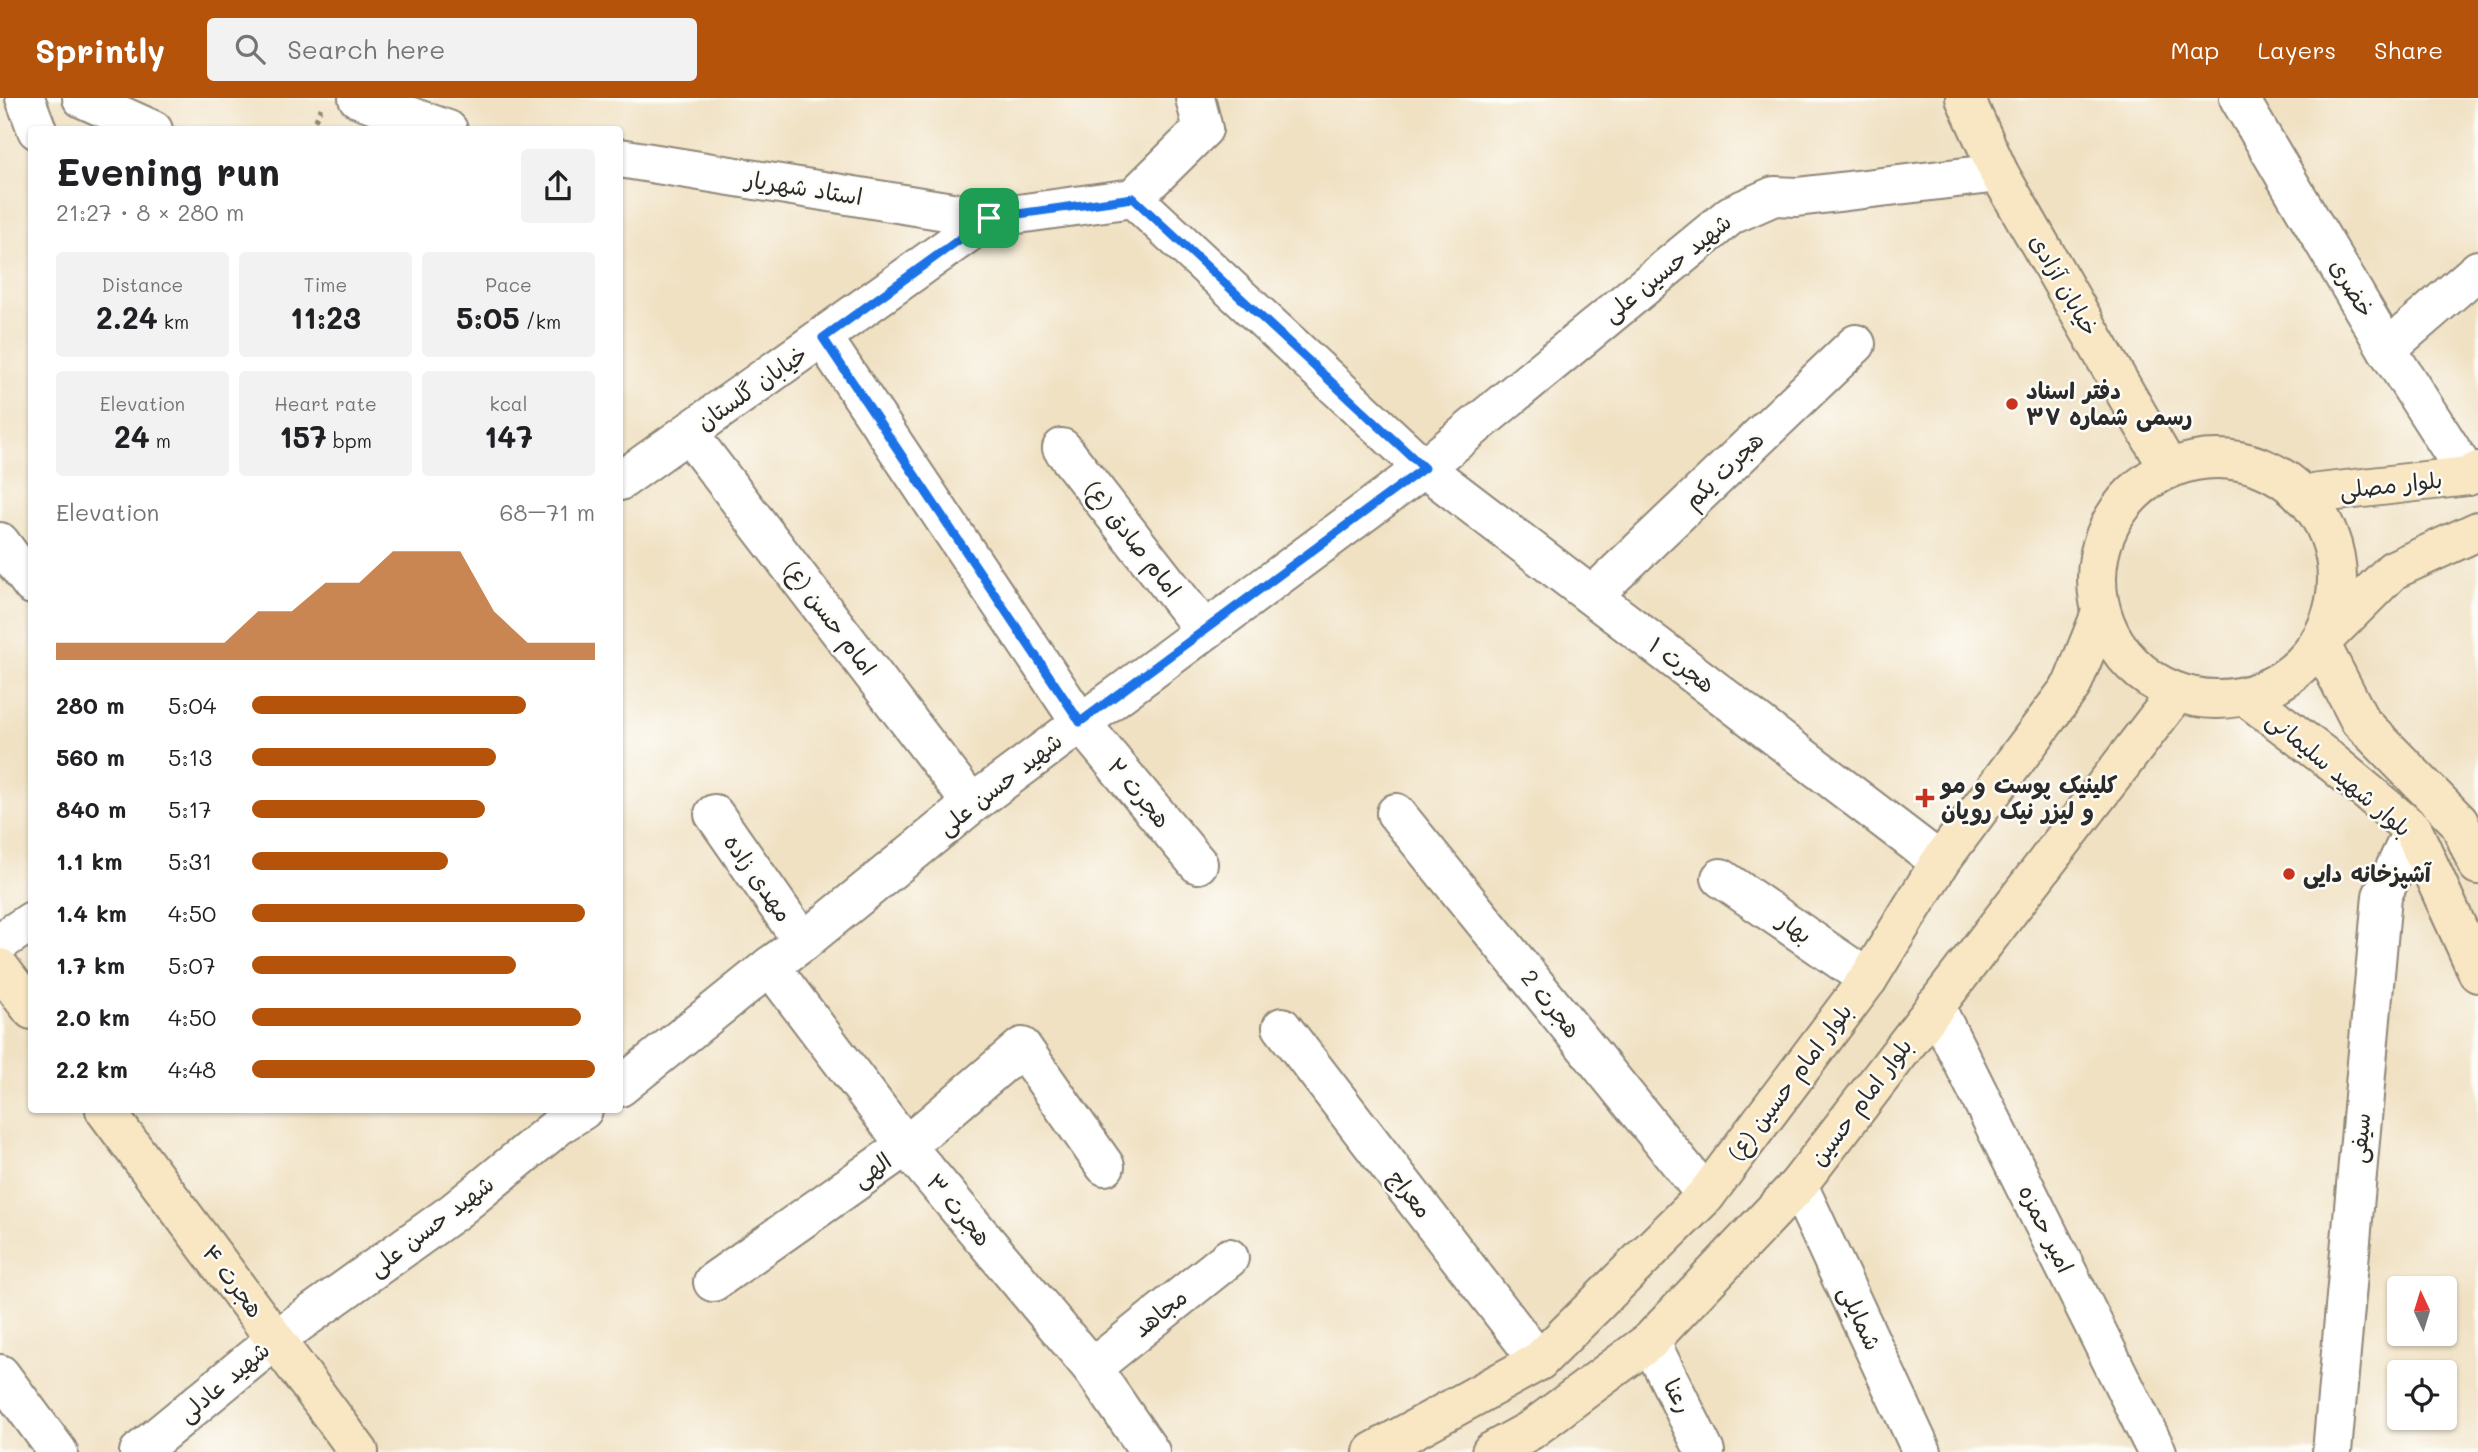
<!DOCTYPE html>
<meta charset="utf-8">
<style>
body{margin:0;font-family:Mali,"Playpen Sans Arabic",sans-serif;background:#f2f2f2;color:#202124;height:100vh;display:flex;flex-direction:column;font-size:26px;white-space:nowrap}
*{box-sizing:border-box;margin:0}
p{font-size:23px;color:#757577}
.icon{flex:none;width:38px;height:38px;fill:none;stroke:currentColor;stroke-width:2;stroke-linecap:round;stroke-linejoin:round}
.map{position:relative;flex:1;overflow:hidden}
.drawer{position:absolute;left:28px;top:28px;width:595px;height:987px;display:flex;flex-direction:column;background:#fff;border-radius:7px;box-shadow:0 2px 5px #0004}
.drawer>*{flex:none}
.needle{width:46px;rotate:356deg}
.tools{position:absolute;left:2387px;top:1178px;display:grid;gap:14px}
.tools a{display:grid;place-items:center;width:70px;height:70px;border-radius:7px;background:#fff;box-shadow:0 2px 5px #0004;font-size:35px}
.pin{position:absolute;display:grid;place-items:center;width:60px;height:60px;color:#fff;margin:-30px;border-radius:14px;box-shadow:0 4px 10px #0006}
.round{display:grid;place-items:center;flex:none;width:74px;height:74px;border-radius:7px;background:#f2f2f2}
.summary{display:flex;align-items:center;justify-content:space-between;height:119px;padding:0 28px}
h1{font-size:38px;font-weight:700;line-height:52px}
.stats{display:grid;grid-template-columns:repeat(3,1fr);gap:10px;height:119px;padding:7px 28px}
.stats div{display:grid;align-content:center;border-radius:7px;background:#f2f2f2;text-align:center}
.stats b{font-size:30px;font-weight:700}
.stats small{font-size:19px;font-weight:400}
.stats p{font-size:19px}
.chart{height:196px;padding:14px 28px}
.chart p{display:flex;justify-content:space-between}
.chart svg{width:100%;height:126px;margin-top:7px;fill:#b45309;opacity:.7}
ul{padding:0 28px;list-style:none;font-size:23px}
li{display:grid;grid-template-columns:112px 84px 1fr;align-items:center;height:52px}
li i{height:18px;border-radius:9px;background:#b45309}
header{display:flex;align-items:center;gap:42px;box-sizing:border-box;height:98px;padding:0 35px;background:#b45309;color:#fff}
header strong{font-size:33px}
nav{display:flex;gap:38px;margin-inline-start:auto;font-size:24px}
.search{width:490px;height:63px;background:#f2f2f2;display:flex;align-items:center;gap:18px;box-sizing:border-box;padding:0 24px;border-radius:7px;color:#757577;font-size:26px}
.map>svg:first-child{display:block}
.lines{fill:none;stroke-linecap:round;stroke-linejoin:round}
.street-casing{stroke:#8e8677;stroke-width:42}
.secondary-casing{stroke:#8e8677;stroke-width:42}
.path{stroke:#8e8677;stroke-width:4.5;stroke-dasharray:5 5;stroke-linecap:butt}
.street{stroke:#fff;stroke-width:38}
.secondary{stroke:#f9e7c3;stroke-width:38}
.route-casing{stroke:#fff;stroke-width:14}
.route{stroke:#1a73e8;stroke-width:9}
.poi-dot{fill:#c8321e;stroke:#fdfcf7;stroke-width:2.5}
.labels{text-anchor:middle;stroke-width:5;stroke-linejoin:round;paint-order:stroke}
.street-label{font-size:23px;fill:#2b2b2b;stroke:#fdfcf7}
.poi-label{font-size:23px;font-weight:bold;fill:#2b2b2b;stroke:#fdfcf7;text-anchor:start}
</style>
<header>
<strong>Sprintly</strong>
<div class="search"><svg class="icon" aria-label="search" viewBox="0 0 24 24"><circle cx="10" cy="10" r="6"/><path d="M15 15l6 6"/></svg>Search here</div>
<nav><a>Map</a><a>Layers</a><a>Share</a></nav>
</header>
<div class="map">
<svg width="2478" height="1354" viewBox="0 0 2478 1354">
<rect width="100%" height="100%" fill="#fdfcf7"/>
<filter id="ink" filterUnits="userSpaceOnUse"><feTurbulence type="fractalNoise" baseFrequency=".0143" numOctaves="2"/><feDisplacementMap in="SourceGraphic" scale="14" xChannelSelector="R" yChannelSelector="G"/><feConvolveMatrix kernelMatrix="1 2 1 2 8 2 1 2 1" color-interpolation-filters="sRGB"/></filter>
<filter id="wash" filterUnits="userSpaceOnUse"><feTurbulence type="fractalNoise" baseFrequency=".00686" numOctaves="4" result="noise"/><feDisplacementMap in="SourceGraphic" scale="28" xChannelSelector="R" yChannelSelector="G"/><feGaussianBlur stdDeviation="1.57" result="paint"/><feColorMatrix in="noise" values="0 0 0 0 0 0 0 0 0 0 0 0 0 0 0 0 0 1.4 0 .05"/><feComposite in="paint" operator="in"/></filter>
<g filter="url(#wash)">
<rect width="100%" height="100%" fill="#f0e1c3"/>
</g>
<g filter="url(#ink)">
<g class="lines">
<defs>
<g id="street">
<path d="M25,0l12,32"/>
<path d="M82,0l71,32"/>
<path d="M358,0l90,32"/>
<path d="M2239,0l148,251 81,127"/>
<path d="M620,60l369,60"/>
<path d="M1133,100l70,-69 -8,-31"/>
<path d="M823,240l257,384 118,142"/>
<path d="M2387,251l91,-79"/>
<path d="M688,335l284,371"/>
<path d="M1062,350l142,182"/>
<path d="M620,383l369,-263 144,-20 291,270 516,394"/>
<path d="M0,444l32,43"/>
<path d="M1592,498l264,-252"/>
<path d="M1396,715l310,382"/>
<path d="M714,716l89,128"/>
<path d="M1721,780l147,101"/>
<path d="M0,844l32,-21"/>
<path d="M770,868l136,180 186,222 58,84"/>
<path d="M1935,908l222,446"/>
<path d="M1282,929l257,334"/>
<path d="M620,989l150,-121 33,-24 169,-138 452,-336 307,-253 43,-19 23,1 202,-24"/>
<path d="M1798,1087l124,267"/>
<path d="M713,1184l193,-136 116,-99 83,119"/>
<path d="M1650,1243l55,111"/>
<path d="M1092,1270l137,-110"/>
<path d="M0,1276l58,78"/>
<path d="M139,1354l137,-113 179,-128 107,-88 21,-13"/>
<path d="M2332,1354l50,-556 31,-66"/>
</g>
<g id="secondary">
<path d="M1965,0l34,75 170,296"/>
<circle cx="2217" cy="481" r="120"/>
<path d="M2302,397l166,-19 10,-5"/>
<path d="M2478,433l-85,39 -73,73 40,78 99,101 19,43"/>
<path d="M2245,598l83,63 85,71 65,143"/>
<path d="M0,870l32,42"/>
<path d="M105,1012l254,342"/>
<path d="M1373,1354l166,-91 167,-166 162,-216 72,-117 132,-177 29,-72"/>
<path d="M1491,1354l40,-22 119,-89 148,-156 377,-490"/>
</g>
</defs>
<use href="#street" class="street-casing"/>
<use href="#secondary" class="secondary-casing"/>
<path class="path" d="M311,32l10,-22"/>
<use href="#street" class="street"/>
<use href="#secondary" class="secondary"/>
</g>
</g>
<g class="lines" filter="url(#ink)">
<defs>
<path id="route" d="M1133,100l291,270 -344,254 -257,-384 166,-120z"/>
</defs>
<use href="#route" class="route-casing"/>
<use href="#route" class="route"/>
</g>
<g class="poi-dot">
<circle cx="2012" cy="306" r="7"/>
<path d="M1921.5 689.5h7v7h7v7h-7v7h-7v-7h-7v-7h7z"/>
<circle cx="2289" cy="776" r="7"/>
</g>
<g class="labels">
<g class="street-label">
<text transform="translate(804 90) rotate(9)" y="8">استاد شهریار</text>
<text transform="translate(1667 170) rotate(-39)" y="8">شهید حسین علی</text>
<text transform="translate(2064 187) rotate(60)" y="8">خیابان آزادی</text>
<text transform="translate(2352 190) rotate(59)" y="8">خضری</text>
<text transform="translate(752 290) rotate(-35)" y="8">خیابان گلستان</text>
<text transform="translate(1724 372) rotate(-44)" y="8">هجرت یکم</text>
<text transform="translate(2391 387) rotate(-6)" y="8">بلوار مصلی</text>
<text transform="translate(1133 441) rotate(52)" y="8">امام صادق (ع)</text>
<text transform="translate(830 520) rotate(53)" y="8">امام حسن (ع)</text>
<text transform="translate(1682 567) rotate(37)" y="8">هجرت ۱</text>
<text transform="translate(2339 676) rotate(40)" y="8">بلوار شهید سلیمانی</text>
<text transform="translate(1000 686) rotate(-38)" y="8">شهید حسن علی</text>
<text transform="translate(1139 695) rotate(50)" y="8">هجرت ۲</text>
<text transform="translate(758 780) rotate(55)" y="8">مهدی زاده</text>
<text transform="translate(1795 830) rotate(35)" y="8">بهار</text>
<text transform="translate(1551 906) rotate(51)" y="8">هجرت 2</text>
<text transform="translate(1790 984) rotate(-53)" y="8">بلوار امام حسین (ع)</text>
<text transform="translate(1861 1004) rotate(-53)" y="8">بلوار امام حسین</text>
<text transform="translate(2360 1040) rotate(-85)" y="8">سیفی</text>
<text transform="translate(872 1072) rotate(-35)" y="8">الهی</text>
<text transform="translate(1410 1096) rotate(52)" y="8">معراج</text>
<text transform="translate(959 1112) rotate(50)" y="8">هجرت ۳</text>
<text transform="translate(431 1128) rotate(-37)" y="8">شهید حسن علی</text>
<text transform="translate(2046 1131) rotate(64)" y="8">امیر حمزه</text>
<text transform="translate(233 1183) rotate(53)" y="8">هجرت ۴</text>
<text transform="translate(1160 1215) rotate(-39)" y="8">مجاهد</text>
<text transform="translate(1860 1220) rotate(65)" y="8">شمایلی</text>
<text transform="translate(224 1284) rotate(-40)" y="8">شهید عادلی</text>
<text transform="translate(1678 1298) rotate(64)" y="8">رعنا</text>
</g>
<g class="poi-label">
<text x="2026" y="301">دفتر اسناد<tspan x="2026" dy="26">رسمی شماره ۳۷</tspan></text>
<text x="1941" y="695">کلینیک پوست و مو<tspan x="1941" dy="26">و لیزر نیک رویان</tspan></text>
<text x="2303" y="784">آشپزخانه دایی</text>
</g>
</g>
</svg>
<div class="tools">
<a><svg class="needle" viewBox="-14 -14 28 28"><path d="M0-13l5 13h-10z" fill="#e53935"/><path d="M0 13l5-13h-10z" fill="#757577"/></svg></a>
<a><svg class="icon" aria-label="locate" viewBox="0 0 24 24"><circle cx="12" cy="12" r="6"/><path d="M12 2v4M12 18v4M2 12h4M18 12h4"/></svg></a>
</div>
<div class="pin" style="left:989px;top:120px;background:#1e9e55"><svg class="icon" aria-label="arrive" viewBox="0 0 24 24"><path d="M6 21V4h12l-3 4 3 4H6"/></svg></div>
<section class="drawer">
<div class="summary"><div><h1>Evening run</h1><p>21:27 · 8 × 280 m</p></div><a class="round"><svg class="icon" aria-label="share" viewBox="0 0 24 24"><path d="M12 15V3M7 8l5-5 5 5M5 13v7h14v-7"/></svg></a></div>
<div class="stats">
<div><p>Distance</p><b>2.24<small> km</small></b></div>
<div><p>Time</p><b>11:23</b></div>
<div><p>Pace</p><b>5:05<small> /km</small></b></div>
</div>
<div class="stats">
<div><p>Elevation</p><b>24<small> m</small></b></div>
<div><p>Heart rate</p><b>157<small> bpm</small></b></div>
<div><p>kcal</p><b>147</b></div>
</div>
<div class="chart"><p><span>Elevation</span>68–71 m</p>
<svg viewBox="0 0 160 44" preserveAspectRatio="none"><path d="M0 44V38L10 38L20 38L30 38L40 38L50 38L60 27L70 27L80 17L90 17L100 6L110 6L120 6L130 27L140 38L150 38L160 38V44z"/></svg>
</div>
<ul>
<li><b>280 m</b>5:04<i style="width:80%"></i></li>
<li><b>560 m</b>5:13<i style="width:71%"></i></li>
<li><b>840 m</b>5:17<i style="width:68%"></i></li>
<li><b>1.1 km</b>5:31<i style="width:57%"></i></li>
<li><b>1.4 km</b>4:50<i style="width:97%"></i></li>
<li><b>1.7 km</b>5:07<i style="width:77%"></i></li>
<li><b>2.0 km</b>4:50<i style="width:96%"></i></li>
<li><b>2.2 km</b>4:48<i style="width:100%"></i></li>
</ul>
</section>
</div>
